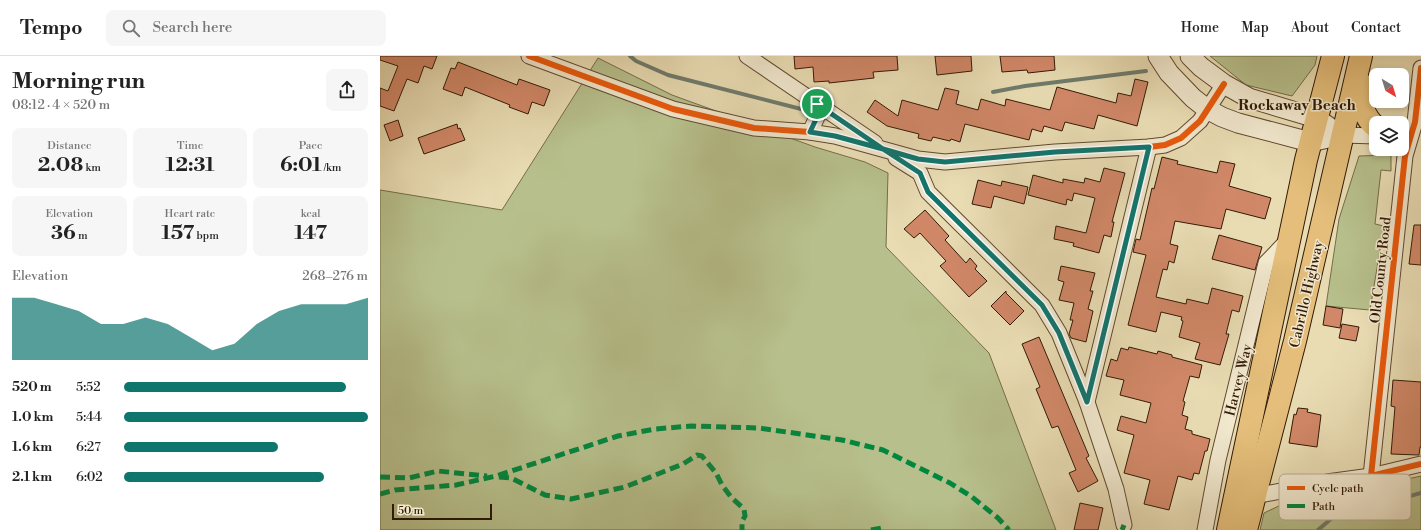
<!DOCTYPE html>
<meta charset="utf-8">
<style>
body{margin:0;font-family:"Libre Bodoni",serif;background:#f6f6f6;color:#222;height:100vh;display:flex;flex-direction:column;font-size:15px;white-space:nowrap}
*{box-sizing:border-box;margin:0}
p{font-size:13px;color:#767676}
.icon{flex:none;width:22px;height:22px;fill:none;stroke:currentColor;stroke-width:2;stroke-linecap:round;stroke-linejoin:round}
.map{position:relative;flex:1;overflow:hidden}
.side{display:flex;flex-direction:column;background:#fff;width:380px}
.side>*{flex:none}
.needle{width:26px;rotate:142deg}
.controls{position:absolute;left:989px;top:12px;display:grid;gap:8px}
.controls a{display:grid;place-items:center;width:40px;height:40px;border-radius:8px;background:#fff;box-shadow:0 2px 6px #0003;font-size:20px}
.scale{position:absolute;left:12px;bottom:10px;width:100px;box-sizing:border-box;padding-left:4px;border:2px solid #331a06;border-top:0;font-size:11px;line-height:14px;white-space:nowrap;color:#331a06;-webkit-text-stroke:3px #f1e8ce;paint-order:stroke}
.pin{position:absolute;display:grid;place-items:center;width:34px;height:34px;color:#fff;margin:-17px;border:2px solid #fff;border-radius:50%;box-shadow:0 1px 4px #0007}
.round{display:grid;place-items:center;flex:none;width:42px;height:42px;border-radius:8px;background:#f6f6f6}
.overview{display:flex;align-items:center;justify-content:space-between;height:68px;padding:0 12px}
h1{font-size:22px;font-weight:800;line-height:30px}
.figures{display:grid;grid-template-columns:repeat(3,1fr);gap:6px;height:68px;padding:4px 12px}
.figures div{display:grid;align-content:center;border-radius:8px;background:#f6f6f6;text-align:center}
.figures b{font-size:20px;font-weight:800}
.figures small{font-size:11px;font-weight:400}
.figures p{font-size:11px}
.chart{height:112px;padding:8px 12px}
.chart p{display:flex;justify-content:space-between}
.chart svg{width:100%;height:72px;margin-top:4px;fill:#0f766e;opacity:.7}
ul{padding:0 12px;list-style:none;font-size:13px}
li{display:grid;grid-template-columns:64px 48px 1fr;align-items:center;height:30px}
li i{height:10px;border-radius:5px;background:#0f766e}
header{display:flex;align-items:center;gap:24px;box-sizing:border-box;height:56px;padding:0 20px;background:#fff;border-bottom:1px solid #e0e0e0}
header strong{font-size:19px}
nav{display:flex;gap:22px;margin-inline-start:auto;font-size:14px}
.search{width:280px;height:36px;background:#f6f6f6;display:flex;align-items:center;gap:10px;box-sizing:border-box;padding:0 14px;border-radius:8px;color:#767676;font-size:15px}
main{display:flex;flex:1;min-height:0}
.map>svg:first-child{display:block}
.green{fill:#b7c08c;stroke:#756d49}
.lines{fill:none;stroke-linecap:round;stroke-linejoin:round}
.stream{stroke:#6f7b6c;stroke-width:4}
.building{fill:#d18868;stroke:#331a06}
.minor-casing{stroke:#604a31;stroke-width:17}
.tertiary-casing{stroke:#604a31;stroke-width:21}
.trunk-casing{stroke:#331a06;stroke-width:24}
.minor{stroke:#f1e8ce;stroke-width:15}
.tertiary{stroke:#f1e8ce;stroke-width:19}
.trunk{stroke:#e4be7a;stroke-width:22}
.quiet{stroke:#00873e;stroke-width:5;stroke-dasharray:10 5;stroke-linecap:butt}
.cycleway-casing{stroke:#f1e8ce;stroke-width:8}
.cycleway{stroke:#e8590c;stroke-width:6}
.route-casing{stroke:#fff;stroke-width:8}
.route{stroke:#0f766e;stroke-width:5}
.labels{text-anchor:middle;stroke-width:3;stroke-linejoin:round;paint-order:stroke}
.street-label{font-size:14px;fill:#331a06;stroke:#f1e8ce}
.neighbourhood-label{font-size:15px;font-weight:bold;fill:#331a06;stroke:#f1e8ce}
.key{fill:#f1e8ce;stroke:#b8aa92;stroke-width:1}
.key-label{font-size:11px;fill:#331a06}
</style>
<header>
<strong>Tempo</strong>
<div class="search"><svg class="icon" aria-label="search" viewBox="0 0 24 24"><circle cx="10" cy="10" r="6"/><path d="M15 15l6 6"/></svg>Search here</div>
<nav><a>Home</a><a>Map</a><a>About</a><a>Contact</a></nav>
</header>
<main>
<section class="side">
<div class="overview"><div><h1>Morning run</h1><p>08:12 · 4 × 520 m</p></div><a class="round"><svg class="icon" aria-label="share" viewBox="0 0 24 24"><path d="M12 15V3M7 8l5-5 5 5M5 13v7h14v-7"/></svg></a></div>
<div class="figures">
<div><p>Distance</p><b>2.08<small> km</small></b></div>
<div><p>Time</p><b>12:31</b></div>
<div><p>Pace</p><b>6:01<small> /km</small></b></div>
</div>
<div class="figures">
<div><p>Elevation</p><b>36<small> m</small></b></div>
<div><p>Heart rate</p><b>157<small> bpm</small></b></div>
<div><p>kcal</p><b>147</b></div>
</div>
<div class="chart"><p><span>Elevation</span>268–276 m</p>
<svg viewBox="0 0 160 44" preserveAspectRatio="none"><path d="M0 44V6L10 6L20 10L30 14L40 22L50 22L60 18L70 22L80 30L90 38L100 34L110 22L120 14L130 10L140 10L150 10L160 6V44z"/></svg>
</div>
<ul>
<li><b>520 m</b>5:52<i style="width:91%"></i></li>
<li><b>1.0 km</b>5:44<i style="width:100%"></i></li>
<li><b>1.6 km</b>6:27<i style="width:63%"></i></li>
<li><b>2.1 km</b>6:02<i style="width:82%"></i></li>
</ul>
</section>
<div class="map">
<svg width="1041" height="474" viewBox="0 0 1041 474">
<rect width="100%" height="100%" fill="#e9dcb3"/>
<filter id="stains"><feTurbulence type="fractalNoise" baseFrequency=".005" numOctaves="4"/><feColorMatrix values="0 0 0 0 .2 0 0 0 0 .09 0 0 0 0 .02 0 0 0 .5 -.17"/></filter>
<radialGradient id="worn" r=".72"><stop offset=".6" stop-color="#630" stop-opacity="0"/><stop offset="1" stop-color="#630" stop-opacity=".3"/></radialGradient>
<g class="green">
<path d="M830,0h107l-2,9 -23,31 -46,-11z"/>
<path d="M218,2l74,37 143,52 50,15 23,11 -2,74 103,106 67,177h-676v-340l122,20z"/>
<path d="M1011,99v16l-10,-1 -6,54 9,2 -14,84 -44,-4 13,-87 20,-63z"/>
<path d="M1041,420v54h-161l4,-17 38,-18 38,-6 4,12 42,-9 -1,-8z"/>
</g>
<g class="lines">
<g class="stream">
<path d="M250,0l6,5 32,14 137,35"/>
<path d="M613,36l32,-6 121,-15"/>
<path d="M938,474l14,-12 89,-25"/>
</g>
</g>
<g class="building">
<path d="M0,0h57l-5,13 -8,-3 -6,17 -11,-4 -13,32 -14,-5v-18l8,3 10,-25 -18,-6z"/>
<path d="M414,0h103l1,14 -25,2 1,6 -45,5v-2l-15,1 -1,-15 -18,2z"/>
<path d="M555,0h36l1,15 -35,4z"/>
<path d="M620,0h54l1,14 -27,3 -1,-3 -25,2z"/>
<path d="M78,6l59,23 2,-6 31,11 -6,16 -12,-4 -4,12 -19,-7 1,-2 -45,-18 -3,9 -19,-7 8,-21 4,1z"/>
<path d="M755,23l13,3 -11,44 -39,-11 -4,14 -29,-7 -3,9 -18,-5 -2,6 -10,-3 -3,11 -64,-16 -5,18 -9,-3 -1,2 -17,-4 -2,4 -13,-3 1,-4 -32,-8 -20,-14 8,-12 23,16 4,-16 36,10 7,-22 14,3 -3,13 22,6 3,-11 24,7 1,-7 44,11 7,-23 59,16 2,-10 13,3z"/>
<path d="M18,64l5,16 -13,5 -6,-16z"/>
<path d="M77,68l1,5 2,-1 5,12 -41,14 -6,-16z"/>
<path d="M782,101l16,4 -1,3 40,9 3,-12 15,3 -6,22 42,12 -6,21 -39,-10 -5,20 -46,-8 -5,23 8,2 -4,17 -5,-2 -2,9 -4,-1 -7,28 30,7 1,-5 21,5 4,-16 31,8 -4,16 -7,-2 -6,24h3l-9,31 -25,-6 5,-16 -21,-6 4,-16 -2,-1 1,-3 -21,-5 -5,20 -28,-7 18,-70 -13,-3 3,-13 4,1 12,-52 2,1z"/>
<path d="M724,112l21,5 -13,49h2l-3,15 -7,-2 -5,18 -26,-7 1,-3 -20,-4 2,-13 30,7 9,-35 -21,-5 -2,8 -5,-2 -1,6 -38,-10 5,-20 30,8v-4l21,4 1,-5 15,4z"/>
<path d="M598,124l23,6 1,-5 26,6 -4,17 -30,-8 -3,12 -19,-4z"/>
<path d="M545,154l24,26 -4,4 21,23 4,-5 7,8 -2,3 12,12 -18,16 -29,-31 6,-5 -26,-28 -6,5 -10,-9z"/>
<path d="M1034,169h7v40l-12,-1z"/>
<path d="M839,179l43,12 -7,23 -43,-11z"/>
<path d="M681,210l34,7 -5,18h3l-5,18 5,2 -7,31 -15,-4 -2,-4 4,-14h-3l4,-17 -15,-3 5,-18 -6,-2z"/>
<path d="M626,235v2l18,18 -14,14 -19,-19z"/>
<path d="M946,250l17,3 -3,19 -17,-3z"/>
<path d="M962,268l17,3 -3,14 -17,-3z"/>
<path d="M659,281l50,119 -3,2 12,23 -20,11 -9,-19 7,-3 -18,-44 -6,2 -16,-39 4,-2 -18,-43z"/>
<path d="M749,291l28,7 1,-3 14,4v2l30,8 -3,13 -9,-2 -7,25 2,1 -3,13 6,2 -3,12 7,2v3l18,5 -3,12h-2l-6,23 -5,-1 -2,7 -14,-4 -9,34 -25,-6 6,-24 -26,-7 10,-38 -17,-5 4,-14 25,7 5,-20 -31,-8 4,-15 -18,-4 5,-17 6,2 4,-13 7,2z"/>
<path d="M1013,324l28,2v65h-1l-1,8 -28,-1 4,-47 -4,-1z"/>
<path d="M918,352l10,1 -1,3 14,3 -4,32 -28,-4 5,-29 2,1z"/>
<path d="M700,447l23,5 -5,22h-24z"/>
</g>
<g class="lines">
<defs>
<g id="minor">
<path d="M149,0l144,53 81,19 56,4 25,4 83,23 27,3 110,-10 94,-5 16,-2 16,-7 19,-17 24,-37"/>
<path d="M367,0l128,87"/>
<path d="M430,76l7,-15v-13"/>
<path d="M962,79l34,1"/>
<path d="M516,102l24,15 8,19 114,113 17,28 28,69 29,87 8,36"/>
<path d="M707,346l62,-255"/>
<path d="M991,420l34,-320 10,-34 6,-54"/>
<path d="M875,440l72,-14 44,-6 50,-12"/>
<path d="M825,474l13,-70 48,-197 23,-24"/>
</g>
<g id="tertiary">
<path d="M778,0l11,17 24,25 14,11 15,8 16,6 72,19 32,-7"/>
<path d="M810,0l11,11 23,17 25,14 67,20 13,9"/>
</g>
<g id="trunk">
<path d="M979,25c2,18 2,34 17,46"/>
<path d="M848,474l78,-370 27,-104"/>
<path d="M866,474l49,-189 66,-285"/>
</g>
</defs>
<use href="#minor" class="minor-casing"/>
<use href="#tertiary" class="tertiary-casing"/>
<use href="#trunk" class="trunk-casing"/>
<use href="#minor" class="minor"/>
<use href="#tertiary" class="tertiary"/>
<use href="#trunk" class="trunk"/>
<g class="quiet">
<path d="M0,421l29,1 29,-7 49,5"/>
<path d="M119,421l12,1 34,17 26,4 54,-12 58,-23 14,-9 5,1 14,17 6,12 9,12 13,12 1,7 -3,5v9"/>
<path d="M0,438l15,-4 61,-5 40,-9 122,-40 37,-7 36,-3 68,2 83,12 41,10 67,33 22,14 26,21 11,12"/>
<path d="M491,474l11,-2 2,2"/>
<path d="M742,474l2,-5"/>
</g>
<defs>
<g id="cycleway">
<path d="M149,0l144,53 81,19 56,4 25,4 83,23 27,3 110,-10 94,-5 16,-2 16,-7 19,-17 24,-37"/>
<path d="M1041,12l-6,54 -10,34 -34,320 50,-12"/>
</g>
</defs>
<use href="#cycleway" class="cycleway-casing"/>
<use href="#cycleway" class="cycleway"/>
</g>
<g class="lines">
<defs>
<path id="route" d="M437,48v13l-7,15 25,4 48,13 37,24 8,19 114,113 17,28 28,69 62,-255 -94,5 -110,10 -27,-3 -35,-10 -66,-45"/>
</defs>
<use href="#route" class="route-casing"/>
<use href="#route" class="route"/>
</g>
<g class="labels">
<g class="street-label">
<text transform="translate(1000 214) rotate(-84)" y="5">Old County Road</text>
<text transform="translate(926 238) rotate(-77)" y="5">Cabrillo Highway</text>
<text transform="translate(858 324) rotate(-76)" y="5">Harvey Way</text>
</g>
<g class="neighbourhood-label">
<text x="917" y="54">Rockaway Beach</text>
</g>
</g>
<rect x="899" y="418" width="132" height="46" rx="6" class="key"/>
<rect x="907" y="430" width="18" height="4" fill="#e8590c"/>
<rect x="907" y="448" width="18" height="4" fill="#00873e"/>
<g class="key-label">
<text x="932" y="436">Cycle path</text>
<text x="932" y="454">Path</text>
</g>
<rect width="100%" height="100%" filter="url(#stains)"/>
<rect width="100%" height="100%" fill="url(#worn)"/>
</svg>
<div class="controls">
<a><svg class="needle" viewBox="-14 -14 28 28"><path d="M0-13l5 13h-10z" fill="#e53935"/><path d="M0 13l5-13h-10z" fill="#767676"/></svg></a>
<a><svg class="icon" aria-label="layers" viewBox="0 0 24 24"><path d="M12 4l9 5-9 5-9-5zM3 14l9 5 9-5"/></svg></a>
</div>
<div class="scale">50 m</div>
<div class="pin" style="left:437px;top:48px;background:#1e9e55"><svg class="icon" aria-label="arrive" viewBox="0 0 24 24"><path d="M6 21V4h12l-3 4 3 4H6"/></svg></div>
</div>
</main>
